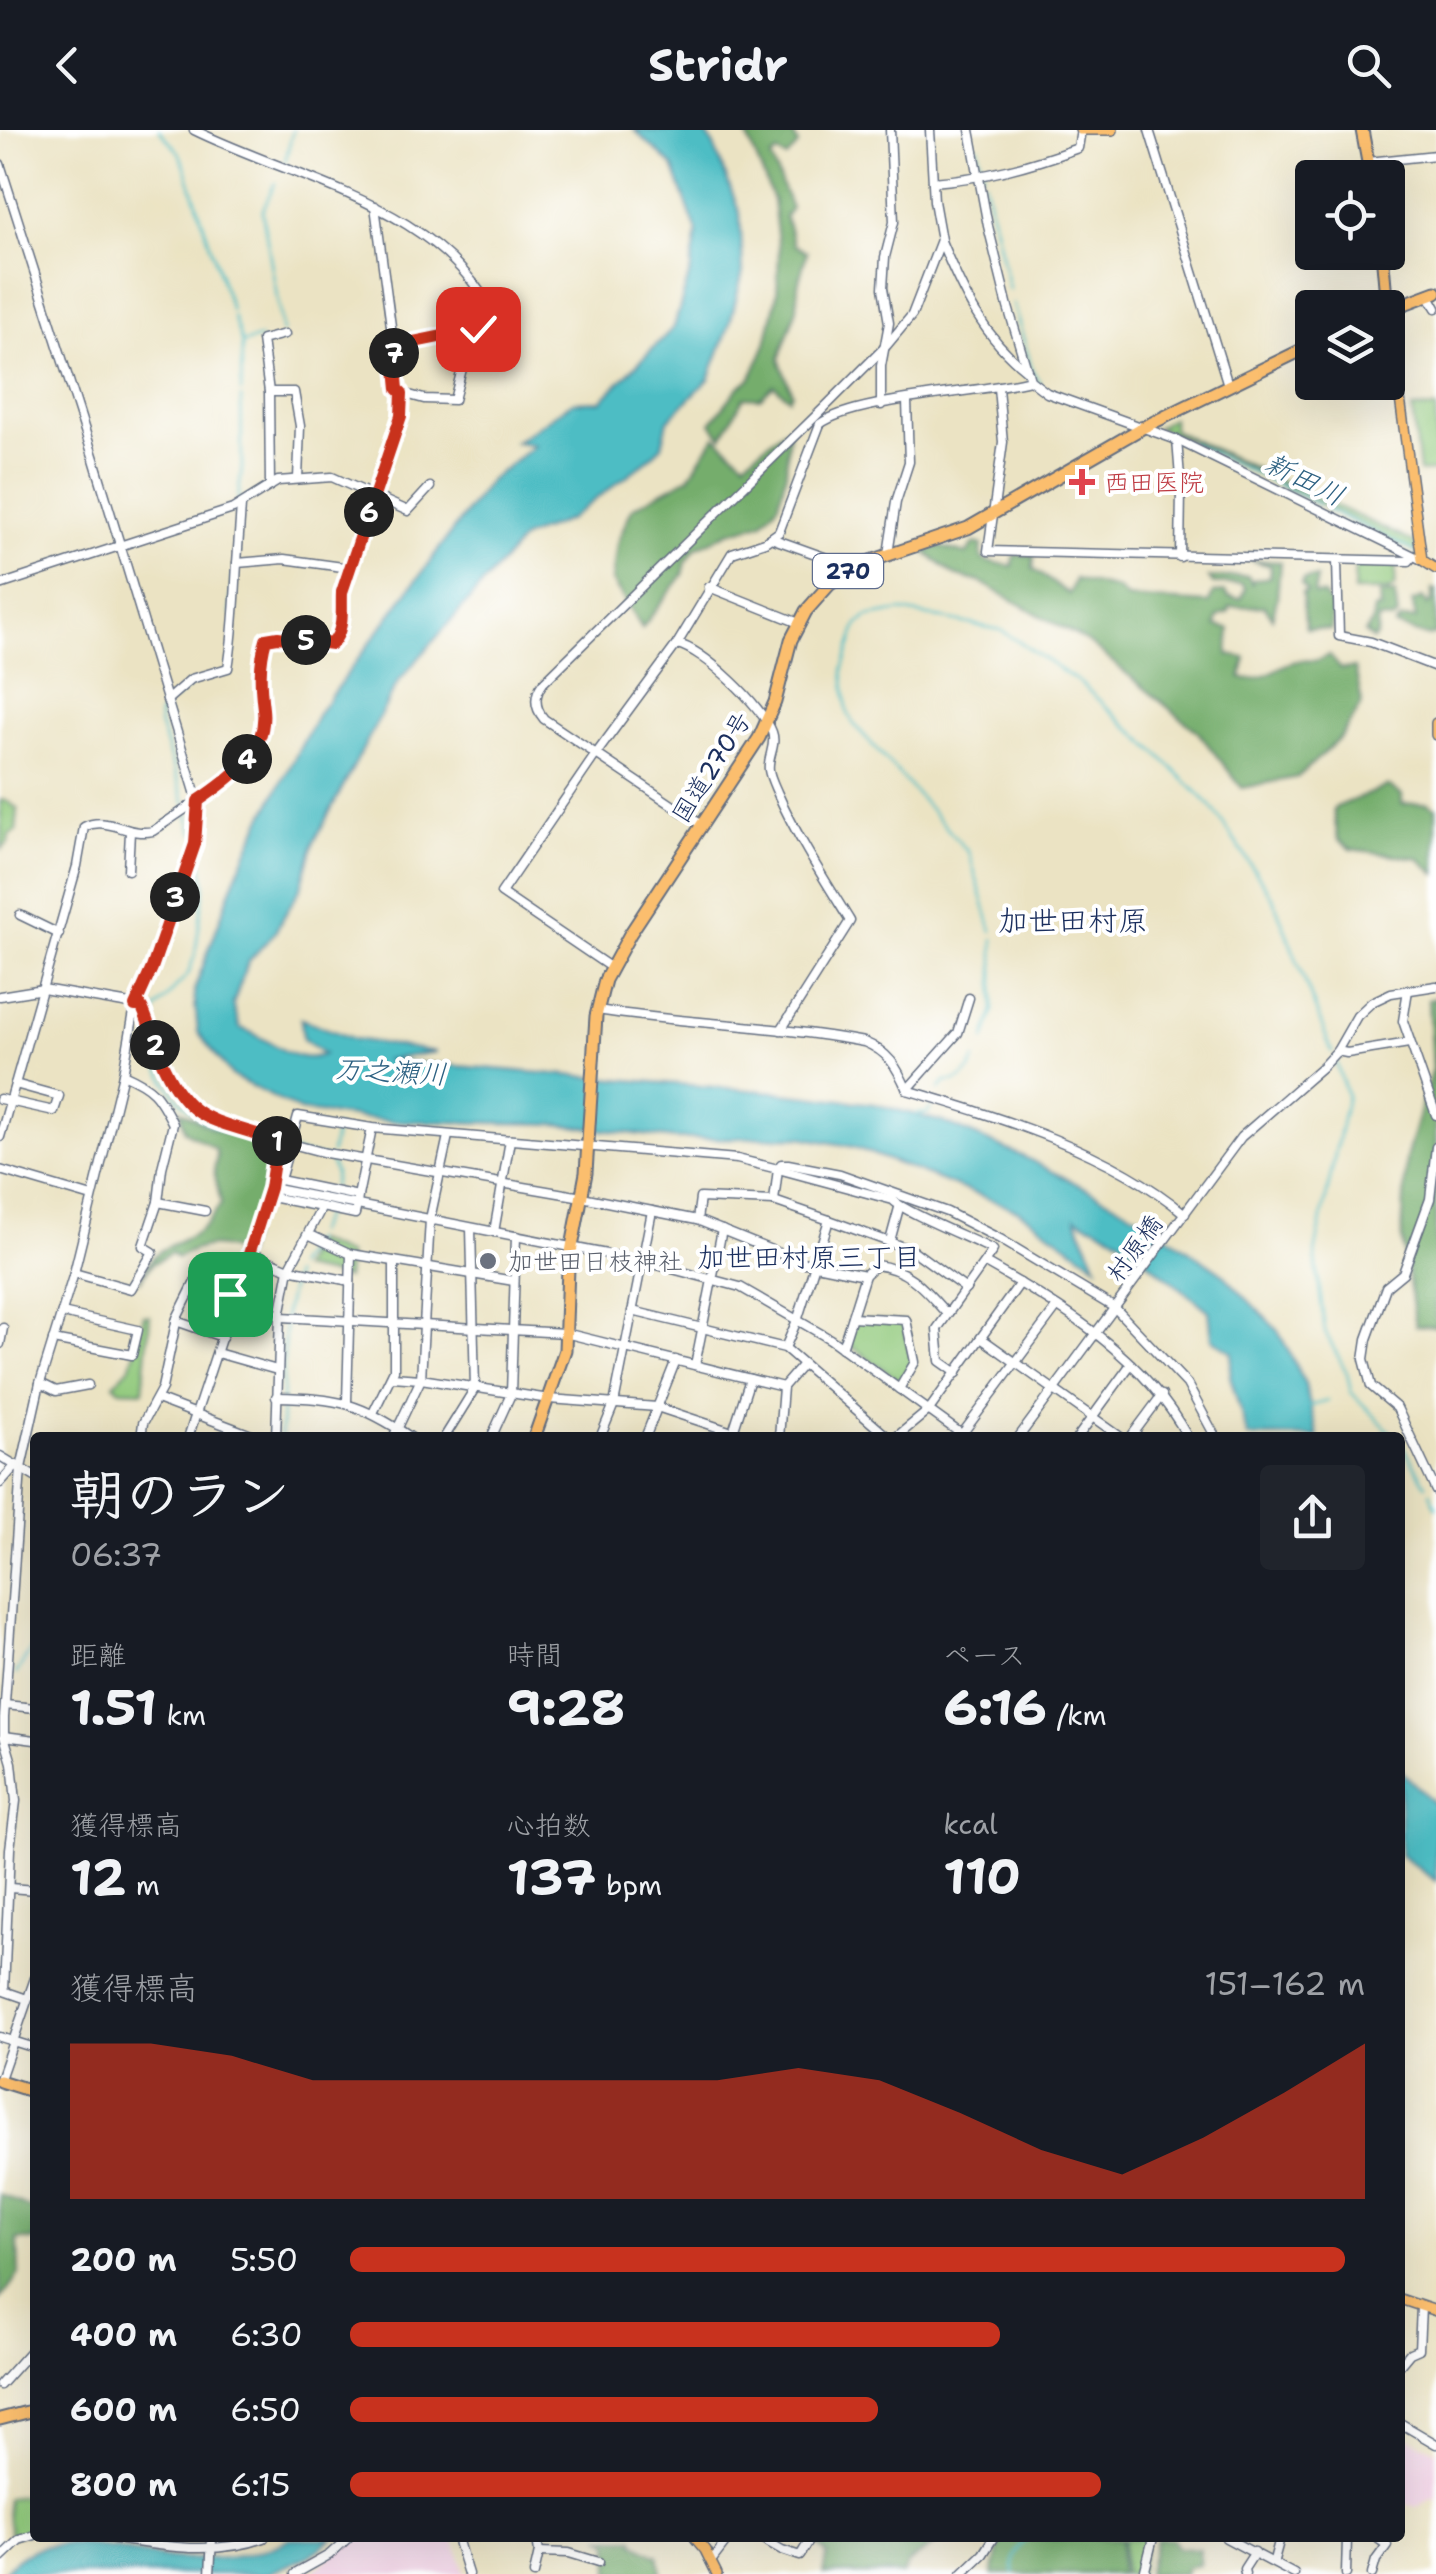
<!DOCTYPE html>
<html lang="ja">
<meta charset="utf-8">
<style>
body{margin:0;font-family:"Shantell Sans","Klee One",sans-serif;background:#20242c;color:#f1f3f6;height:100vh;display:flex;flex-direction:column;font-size:38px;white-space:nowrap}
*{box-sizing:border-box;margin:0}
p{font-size:32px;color:#9ea1a6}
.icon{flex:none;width:55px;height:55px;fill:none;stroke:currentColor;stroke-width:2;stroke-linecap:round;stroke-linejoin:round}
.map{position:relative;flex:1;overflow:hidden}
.details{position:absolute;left:30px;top:1302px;width:1375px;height:1110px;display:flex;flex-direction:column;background:#171b24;border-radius:10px;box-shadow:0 10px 40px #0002}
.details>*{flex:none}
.buttons{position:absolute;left:1295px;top:30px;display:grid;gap:20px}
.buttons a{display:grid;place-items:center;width:110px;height:110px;border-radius:10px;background:#171b24;box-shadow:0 10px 40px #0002;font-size:50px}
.pin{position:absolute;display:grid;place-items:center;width:85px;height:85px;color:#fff;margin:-42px;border-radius:20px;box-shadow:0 5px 15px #0006}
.km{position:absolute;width:50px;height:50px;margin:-25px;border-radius:50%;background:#222;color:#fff;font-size:28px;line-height:50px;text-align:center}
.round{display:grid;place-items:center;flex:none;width:105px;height:105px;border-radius:10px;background:#20242c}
.summary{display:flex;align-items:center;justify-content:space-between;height:170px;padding:0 40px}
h1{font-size:55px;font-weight:700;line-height:75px}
.stats{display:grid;grid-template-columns:repeat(3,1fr);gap:15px;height:170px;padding:10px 40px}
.stats div{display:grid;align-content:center}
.stats b{font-size:50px;font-weight:700}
.stats small{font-size:28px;font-weight:400}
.stats p{font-size:28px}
.chart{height:280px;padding:20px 40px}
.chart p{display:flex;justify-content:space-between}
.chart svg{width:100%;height:180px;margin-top:10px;fill:#c8321e;opacity:.7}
ul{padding:0 40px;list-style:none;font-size:32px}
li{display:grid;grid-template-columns:160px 120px 1fr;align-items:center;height:75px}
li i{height:25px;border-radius:12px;background:#c8321e}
header{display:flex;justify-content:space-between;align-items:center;height:130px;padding:0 40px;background:#171b24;font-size:45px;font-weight:700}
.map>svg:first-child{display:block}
.built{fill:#f0d0e4}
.green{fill:#91c97c;stroke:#567c6d;stroke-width:2.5}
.forest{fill:#74ad6c;stroke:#486e65;stroke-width:2.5}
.water{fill:#4ebdc4;stroke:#347691;stroke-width:2.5}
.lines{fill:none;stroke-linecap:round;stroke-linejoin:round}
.stream{stroke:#4ebdc4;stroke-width:2.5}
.minor-casing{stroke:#646e81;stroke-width:11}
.major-casing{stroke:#646e81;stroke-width:12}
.highway-casing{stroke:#646e81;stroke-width:15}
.minor{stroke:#fff;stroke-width:8}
.major{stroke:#fbbe6e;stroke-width:9}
.highway{stroke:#fbbe6e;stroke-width:11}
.route-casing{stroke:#fff;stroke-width:20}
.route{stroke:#c8321e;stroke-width:12}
.health-dot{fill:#e0444e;stroke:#fff;stroke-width:4}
.worship-dot{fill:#6b7280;stroke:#fff;stroke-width:4}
.labels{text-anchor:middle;stroke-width:8;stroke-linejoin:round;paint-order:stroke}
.shield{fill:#fff;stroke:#5f6d8e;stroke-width:2.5}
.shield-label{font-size:22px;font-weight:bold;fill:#1b2f5e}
.health-label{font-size:25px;fill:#be3a42;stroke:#fff;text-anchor:start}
.street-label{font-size:25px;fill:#1b2f5e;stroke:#fff}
.worship-label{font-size:25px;fill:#5b616d;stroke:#fff;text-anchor:start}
.water-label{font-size:28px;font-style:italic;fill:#2d6182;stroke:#fff}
.neighbourhood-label{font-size:28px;fill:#1b2f5e;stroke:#fff}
.quarter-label{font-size:30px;fill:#1b2f5e;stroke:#fff}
</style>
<header><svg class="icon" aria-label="back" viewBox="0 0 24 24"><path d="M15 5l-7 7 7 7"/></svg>Stridr<svg class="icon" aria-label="search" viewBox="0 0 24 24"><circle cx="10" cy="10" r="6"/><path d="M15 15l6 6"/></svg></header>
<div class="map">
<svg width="1436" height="2444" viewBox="0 0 1436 2444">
<rect width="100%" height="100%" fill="#fff"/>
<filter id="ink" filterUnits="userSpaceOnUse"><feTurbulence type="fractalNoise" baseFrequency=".01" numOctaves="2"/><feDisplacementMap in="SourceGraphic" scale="20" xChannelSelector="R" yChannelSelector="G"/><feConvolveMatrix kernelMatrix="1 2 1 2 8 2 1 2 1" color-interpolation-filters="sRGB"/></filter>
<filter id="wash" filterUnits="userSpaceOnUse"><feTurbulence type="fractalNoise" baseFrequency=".0048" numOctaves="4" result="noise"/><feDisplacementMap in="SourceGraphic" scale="40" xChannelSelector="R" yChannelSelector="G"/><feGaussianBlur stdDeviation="2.25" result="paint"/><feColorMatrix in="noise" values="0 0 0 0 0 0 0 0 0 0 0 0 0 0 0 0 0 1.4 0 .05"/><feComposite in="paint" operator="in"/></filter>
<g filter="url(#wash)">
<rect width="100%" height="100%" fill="#ebe3c3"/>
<g class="built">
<path d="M1400,2305l36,15v50l-5,-2 -14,9 -17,-4z"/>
<path d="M353,2408h101l11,36h-149l-1,-4z"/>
</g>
<g class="green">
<path d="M1436,278v63l-17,1 -7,-63z"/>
<path d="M1172,288l1,12 242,113 3,10 -201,-101 -60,-25z"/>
<path d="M1355,433h41l-1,23 -6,5h-35z"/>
<path d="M0,670l7,1 11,8 -2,23 -7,3 -1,8 -6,6z"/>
<path d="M315,1111l33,14 -2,23 -46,-9z"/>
<path d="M144,1185l6,1 -7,75 -23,-1 -6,-6 17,-18z"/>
<path d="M855,1189l48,3 10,41 -13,18 -53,-38z"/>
<path d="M35,2365v35l-25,6 -3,-38z"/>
<path d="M1123,2408h23l-6,36h-17z"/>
</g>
<g class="forest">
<path d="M745,0l47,1 6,14 -11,13 -10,-5 -6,5 20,50 -6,8 9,29 13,7 -9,33 -1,23 -18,51 13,34 -3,5 -15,-13 -14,13 -16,-1 -22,40 -11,-14 27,-35 13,-10 15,-34 11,-50 2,-43 -6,-51z"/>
<path d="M789,296l-3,47 -7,30 -17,20 -33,9 -33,16 -10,14 -3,13 -41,53 -30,-47 5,-38 15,-35 57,-31 26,-41 30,25z"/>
<path d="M975,413l7,2 -1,12 4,4 28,5 1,-11h20l-1,14 36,25 6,-15 42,10 10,9 82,5 4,-10 12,-1 3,5 13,2 4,-10 -3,-5h-29l-4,-6 39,-2 4,9v-5l18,-3 1,-11 -21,-6 30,2 -3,37 -5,19 -7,-12 -35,1 -1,5 -11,5 -2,9 14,3 -2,26 18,3 -5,20c24,5 36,-14 56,-17 16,-3 15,4 32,-6l12,14 14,-1 7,35 -20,33 -44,41 -56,11 -45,-57 -109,-89 -108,-60 -26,-7 -29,-23 14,-6 27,8z"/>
<path d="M1317,448l-3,16 10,1 8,12v23l-26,-2 -4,-35 5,-1 -6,-9 3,-4z"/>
<path d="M1432,459l4,1v44l-7,3 -34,-11 5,-6 16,-1 -4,-17 11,-4 5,7 4,-4z"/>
<path d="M1379,464h16l3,22 -6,4 -14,-1 -1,16 -4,5 -8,-7 7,-10 2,-14h6z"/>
<path d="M1388,656l14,9v9l25,-1 9,5v66l-18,-16 -67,-9 -13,-10 -5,-29 3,-3z"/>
<path d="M1436,868v329l-20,-1 -14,-88 4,-79 26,-90 -4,-69z"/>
<path d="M180,980l30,17 59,21 -6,44 -19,64c-25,-14 -42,-12 -67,2l-6,-5 -19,11 -13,18c17,-42 31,-31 61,-52 8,-6 15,-18 21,-26l-7,-34 3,-14 -2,-7 -30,-18z"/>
<path d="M0,2064l35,17v29h-17l1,34 -19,26z"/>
<path d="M604,2408h30l2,6 22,12 4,18h-52v-32z"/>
<path d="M811,2408h134l-37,25 -5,11h-80l4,-20z"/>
<path d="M1002,2408h119l-1,36h-127z"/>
<path d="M1156,2408h16l5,10 23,1 -1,16 -13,2 -2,7h-37z"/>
</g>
<g class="water">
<path d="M634,0h70l10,16 26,67 3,59 -14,54 -20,53 -41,41 -6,26 -18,17 -76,57 -45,18 -125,144 -84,160 -13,45 -26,45 -27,30 -15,42 7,24c29,9 55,40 84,26l-21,-15 -2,-20 53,20 82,13 -52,8 391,32 100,12 68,18 79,34 118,60 82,57 56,58 26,50 14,56h-70l-18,-61 2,-24 -20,-13 -3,-28 -94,-76 -39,-17 21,47 -79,-55 -164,-63 -54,-10 -124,2 -121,-15 -165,-3 -90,-10 -68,-35 -34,-44 -4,-41 40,-110 25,-56 60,-113 170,-231 46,-36 -20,-3 58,-40 28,-1 73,-74 17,-58 6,-37 -24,-66z"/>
<path d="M1400,1640l36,35v76l-36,-26z"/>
<path d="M290,2408h43l-23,18 -43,18h-264c38,-55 121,-18 175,-15 39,1 78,-1 112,-21z"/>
</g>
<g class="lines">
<g class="stream">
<path d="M159,0l20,22 8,20 44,138"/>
<path d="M977,16l6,27"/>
<path d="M285,31l8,-31"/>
<path d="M984,51l25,108"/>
<path d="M275,53l-13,28 15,86"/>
<path d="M278,170l4,32"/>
<path d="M1013,174l20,68 7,11"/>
<path d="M233,186l9,28 -1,48"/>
<path d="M244,213l16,-5"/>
<path d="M1191,313l128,62"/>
<path d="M238,370l4,-32 -1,-70"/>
<path d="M1326,379l92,44"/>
<path d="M231,484l2,-37"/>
<path d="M174,569l16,-14"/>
<path d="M165,578l-6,7v8l26,81"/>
<path d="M187,682l7,21"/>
<path d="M992,801l-23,-78 -116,-130 -6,-12 -4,-41 14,-44 10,-9 35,-6 99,19 79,53 76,69 56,55 61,91 59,154"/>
<path d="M155,889l1,-9 32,-36 7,-19 10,-71 -7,-39"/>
<path d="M985,910l9,-30v-71"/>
<path d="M147,911c31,78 60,86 137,109"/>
<path d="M1335,930l12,35 -32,158 10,79 22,41 4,19 45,46"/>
<path d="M939,960l6,-8c16,0 22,-5 30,-22"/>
<path d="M915,984l13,-1 2,-5"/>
<path d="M292,1022l38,7"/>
<path d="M331,1023l5,-26"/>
<path d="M330,1031l5,12 -2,14"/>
<path d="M315,1103l11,-22"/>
<path d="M295,1137l17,-27"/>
<path d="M1310,1276l18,-5"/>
<path d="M281,1308l4,-126 8,-37"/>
<path d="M1400,1311l26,44"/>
<path d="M1430,1362l6,15"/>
<path d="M16,1544l19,-31"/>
<path d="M1014,2444c-1,-16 2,-27 15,-36"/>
</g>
</g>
</g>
<g filter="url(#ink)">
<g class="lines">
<defs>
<g id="minor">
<path d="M194,0c108,53 250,75 305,195l-105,21"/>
<path d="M970,0l18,96 20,81 22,73 17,13 130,47 245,120"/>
<path d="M1149,0l79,255"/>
<path d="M1368,32l68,-7"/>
<path d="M0,34l94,295 105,346 -4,39 -60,162 -12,68 -49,199 -34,110 -19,85 -17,250v18l8,27 4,38 -6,48 -6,142 23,8"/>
<path d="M933,52c52,-4 95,-16 145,-34l3,-18"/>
<path d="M941,111c22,52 41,95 87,131"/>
<path d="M1428,164l8,14"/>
<path d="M998,258l5,54 -15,109 421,10 4,-5"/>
<path d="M269,262h25l6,34 -2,53"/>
<path d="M402,263l22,6 30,1 11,-43 -2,-24"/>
<path d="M881,275v-39l8,-43 -6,-35 2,-31 9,-35 -4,-92"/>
<path d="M1177,310l4,50 -1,67"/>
<path d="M270,356l-1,-94 -7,-52 23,-6"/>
<path d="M771,408l53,19 14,20"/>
<path d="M888,424l8,-52 13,-40 -2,-61"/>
<path d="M1337,431l2,75 32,6 65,25"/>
<path d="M237,433l4,-57"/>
<path d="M0,455l233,-76 45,-28 54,-4 76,34 22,-24"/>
<path d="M709,457l90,36"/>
<path d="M677,514c26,5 86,63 95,88 5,13 -5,25 -3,38 1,7 5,15 8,22 20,45 47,87 73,129l-69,109"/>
<path d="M167,570l24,-21 37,-11c6,-35 7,-69 9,-105l47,-4 66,9"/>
<path d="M702,695l-158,-106c-10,-12 -10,-24 -1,-36l281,-275 63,-63 25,-30 29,-75 -7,-39 -4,-71"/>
<path d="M128,740l2,-38"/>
<path d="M20,785l39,19"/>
<path d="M610,837l-109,-74 95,-139 81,-110 55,-91 33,-11 14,-10 41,-108c35,-26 160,-31 210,-44"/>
<path d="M1408,860l-5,31 33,94"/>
<path d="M0,866l43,-7 98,17 27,70 18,27 18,14 27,11 95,25 256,44 115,23 104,42 64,13"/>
<path d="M597,880c89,14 179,15 267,32 25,10 33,25 43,48"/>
<path d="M1337,921l10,2 62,-10"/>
<path d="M907,960c94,28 202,60 278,124"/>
<path d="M907,960l51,-57 11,-35"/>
<path d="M0,969l54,12 5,-15 -44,-12"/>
<path d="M0,1007l77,-271 7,-39c24,-12 43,10 69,4l81,-55 22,-31 7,-24 -4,-33 1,-30 6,-19 12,-2 54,7c13,-16 9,-33 11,-52l53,-157 6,-26 -27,-203"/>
<path d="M1436,1017l-6,52 -27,74 -17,14 -19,52 -3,20 7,27 26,22 39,83"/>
<path d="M0,1040l92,27"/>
<path d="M271,1058l371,73 98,26 90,52 137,99"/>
<path d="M358,1066l14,-68"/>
<path d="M276,1068l46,9"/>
<path d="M774,1071l4,-32 115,31c9,11 81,40 100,50l-56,79 3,32 17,12"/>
<path d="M158,1072l47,9"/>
<path d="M357,1075l1,-9 -78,-16 18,-64 74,12 365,31 41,10 3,-5h7l52,10 107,38 53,27 115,69 72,76 29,54"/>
<path d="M697,1090l3,-22 74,3 55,19"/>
<path d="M494,1102l16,-92"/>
<path d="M308,1104l43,20 163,27"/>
<path d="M890,1111l9,-33"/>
<path d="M249,1122l40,17 61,12"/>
<path d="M985,1133c78,44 160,94 203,175"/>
<path d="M74,1143l57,16 22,-37 -10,-6 15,-44 4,-34 11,-44c-15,-30 -20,-37 -50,-50"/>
<path d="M632,1181l153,37 104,90"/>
<path d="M852,1187l54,3 9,42 -16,27"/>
<path d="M176,1191l46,16"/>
<path d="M981,1208l141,100"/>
<path d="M53,1210l79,15 6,-25 -76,-17"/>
<path d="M0,1214l3,-16"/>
<path d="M785,1218l13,-30 31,-98 85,31 52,38"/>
<path d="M842,1218l23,-73 11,-10c34,4 49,25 71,49"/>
<path d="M217,1223l60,17"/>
<path d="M695,1235l27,-135"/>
<path d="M392,1247l29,2 128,20 108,8 93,31"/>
<path d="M40,1253l16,8 32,-6"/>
<path d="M276,1267c64,1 83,6 136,41"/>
<path d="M157,1269l102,39"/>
<path d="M347,1272l4,-148"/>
<path d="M373,1283l21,-43v-109"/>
<path d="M962,1304l95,-127"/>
<path d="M141,1308l2,-15 19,-35 15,-70 26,-52 29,16 -2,12 52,23 283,16 218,54"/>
<path d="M188,1308l76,-229 13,-68"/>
<path d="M276,1308l4,-122 9,-47 33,-62 33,7 2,-9"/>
<path d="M393,1308l28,-59 9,-160 18,-83"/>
<path d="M444,1308l31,-50 -4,-160"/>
<path d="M491,1308l20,-44 5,-158"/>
<path d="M600,1308l14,-34 38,-193"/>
<path d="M645,1308l31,-78"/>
<path d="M731,1308l19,-59"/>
<path d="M779,1308l4,-51 20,-23"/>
<path d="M895,1308l34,-28 91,-127"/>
<path d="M1018,1308l223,-301 82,-71 14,-15 20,-35 15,-14 19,-9 45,-7"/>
<path d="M1077,1308l54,-74"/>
<path d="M1130,1308l32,-43"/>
<path d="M0,1326l35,21"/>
<path d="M0,1353l16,-18"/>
<path d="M5,1575l30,3"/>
<path d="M4,1606l31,4"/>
<path d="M10,1758l25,2"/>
<path d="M0,1907l35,11"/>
<path d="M0,1949l35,-101"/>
<path d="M1400,2235l10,-12 9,-4 2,-42"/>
<path d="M0,2255l35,-39"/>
<path d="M1400,2293l36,21"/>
<path d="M110,2408c50,8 105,18 154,0"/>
<path d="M457,2408l11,36"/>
<path d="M761,2408l21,12 18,6 11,-18"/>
<path d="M1226,2408l68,36"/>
<path d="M539,2422l30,1 30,9"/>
<path d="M0,2428l19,-18 16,-5"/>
<path d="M712,2430l17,-22"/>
<path d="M1274,2430l6,-22"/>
<path d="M210,2444l2,-36"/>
<path d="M295,2444l34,-19 19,-17"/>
<path d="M534,2444l5,-22 -2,-14"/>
<path d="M962,2444l21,-20 10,-16"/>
<path d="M1144,2444l9,-36"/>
<path d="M1245,2444l-1,-5 11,-17"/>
<path d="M1346,2444l1,-36"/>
<path d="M1372,2444l4,-14 11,-15 -10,-7"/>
</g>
<g id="major">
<path d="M1080,0h33"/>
<path d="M1388,180l34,250 14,9"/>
<path d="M1436,593v12"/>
<path d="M1400,2169l36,12"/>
<path d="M695,2408l10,12 12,24"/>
</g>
<g id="highway">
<path d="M1362,0l9,48"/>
<path d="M1382,122l5,56"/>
<path d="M1388,180l48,-18"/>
<path d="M534,1308l31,-88 3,-82 18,-95 10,-157 9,-36 25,-46 129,-196 16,-36 16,-62 15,-29 23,-26 24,-18 115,-39 174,-100 170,-83"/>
<path d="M0,1951l35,11"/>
<path d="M0,2289l35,-9"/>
</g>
</defs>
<use href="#minor" class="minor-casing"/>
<use href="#major" class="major-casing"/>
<use href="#highway" class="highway-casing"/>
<use href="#minor" class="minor"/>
<use href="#major" class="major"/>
<use href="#highway" class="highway"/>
</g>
</g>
<g class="lines" filter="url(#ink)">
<defs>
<path id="route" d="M230,1164l6,1 34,-107 7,-47c-61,-23 -88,-14 -117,-83 -5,-13 -14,-45 -19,-52h-6l17,-38 43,-124 3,-43c31,-21 70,-48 65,-92 -3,-25 -4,-45 3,-70l12,-2 54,7c13,-15 9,-33 10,-52l59,-176 1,-23 -4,-4 -4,-43 84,-17"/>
</defs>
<use href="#route" class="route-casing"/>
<use href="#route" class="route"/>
</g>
<path class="health-dot" d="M1077 337h10v10h10v10h-10v10h-10v-10h-10v-10h10z"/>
<circle class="worship-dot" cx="488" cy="1131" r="10"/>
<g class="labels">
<rect class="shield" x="813" y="424" width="70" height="34" rx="8"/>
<g class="shield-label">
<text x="848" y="449">270</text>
</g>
<g class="health-label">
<text x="1104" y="361">西田医院</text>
</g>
<g class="street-label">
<text transform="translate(711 637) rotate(-58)" y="9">国道270号</text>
<text transform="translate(1134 1118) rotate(-54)" y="9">村原橋</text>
</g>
<g class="worship-label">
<text x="508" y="1140">加世田日枝神社</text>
</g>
<g class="water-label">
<text transform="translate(1305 349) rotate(26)" y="10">新田川</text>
<text transform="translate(391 941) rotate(3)" y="10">万之瀬川</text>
</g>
<g class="neighbourhood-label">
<text x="809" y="1137">加世田村原三丁目</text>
</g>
<g class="quarter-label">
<text x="1073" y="801">加世田村原</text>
</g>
</g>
</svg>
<div class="buttons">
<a><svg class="icon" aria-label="locate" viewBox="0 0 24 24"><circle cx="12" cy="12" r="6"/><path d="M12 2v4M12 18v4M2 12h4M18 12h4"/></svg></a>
<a><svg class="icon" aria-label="layers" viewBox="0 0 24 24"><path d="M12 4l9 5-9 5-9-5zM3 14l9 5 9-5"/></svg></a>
</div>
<div class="pin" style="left:230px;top:1164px;background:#1e9e55"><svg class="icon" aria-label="arrive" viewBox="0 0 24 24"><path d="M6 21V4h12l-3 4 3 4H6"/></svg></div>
<div class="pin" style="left:478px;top:199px;background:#d93025"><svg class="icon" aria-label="check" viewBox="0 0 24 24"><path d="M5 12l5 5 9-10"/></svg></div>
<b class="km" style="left:277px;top:1011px">1</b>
<b class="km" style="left:155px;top:915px">2</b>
<b class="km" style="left:175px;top:767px">3</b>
<b class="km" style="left:247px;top:629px">4</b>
<b class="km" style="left:306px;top:510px">5</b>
<b class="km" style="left:369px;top:382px">6</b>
<b class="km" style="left:394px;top:223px">7</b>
<section class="details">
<div class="summary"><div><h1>朝のラン</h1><p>06:37</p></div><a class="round"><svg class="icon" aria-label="share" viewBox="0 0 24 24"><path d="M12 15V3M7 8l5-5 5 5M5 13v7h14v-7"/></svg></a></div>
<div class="stats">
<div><p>距離</p><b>1.51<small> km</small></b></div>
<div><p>時間</p><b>9:28</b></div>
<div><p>ペース</p><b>6:16<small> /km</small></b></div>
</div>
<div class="stats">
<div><p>獲得標高</p><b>12<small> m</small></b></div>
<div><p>心拍数</p><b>137<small> bpm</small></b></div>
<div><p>kcal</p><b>110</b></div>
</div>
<div class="chart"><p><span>獲得標高</span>151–162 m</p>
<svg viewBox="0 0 160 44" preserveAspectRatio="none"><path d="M0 44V6L10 6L20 9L30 15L40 15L50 15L60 15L70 15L80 15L90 12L100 15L110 23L120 32L130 38L140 29L150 18L160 6V44z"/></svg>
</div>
<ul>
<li><b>200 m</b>5:50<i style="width:98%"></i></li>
<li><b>400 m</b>6:30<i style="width:64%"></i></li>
<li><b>600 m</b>6:50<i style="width:52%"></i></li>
<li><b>800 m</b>6:15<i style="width:74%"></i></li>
</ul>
</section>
</div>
